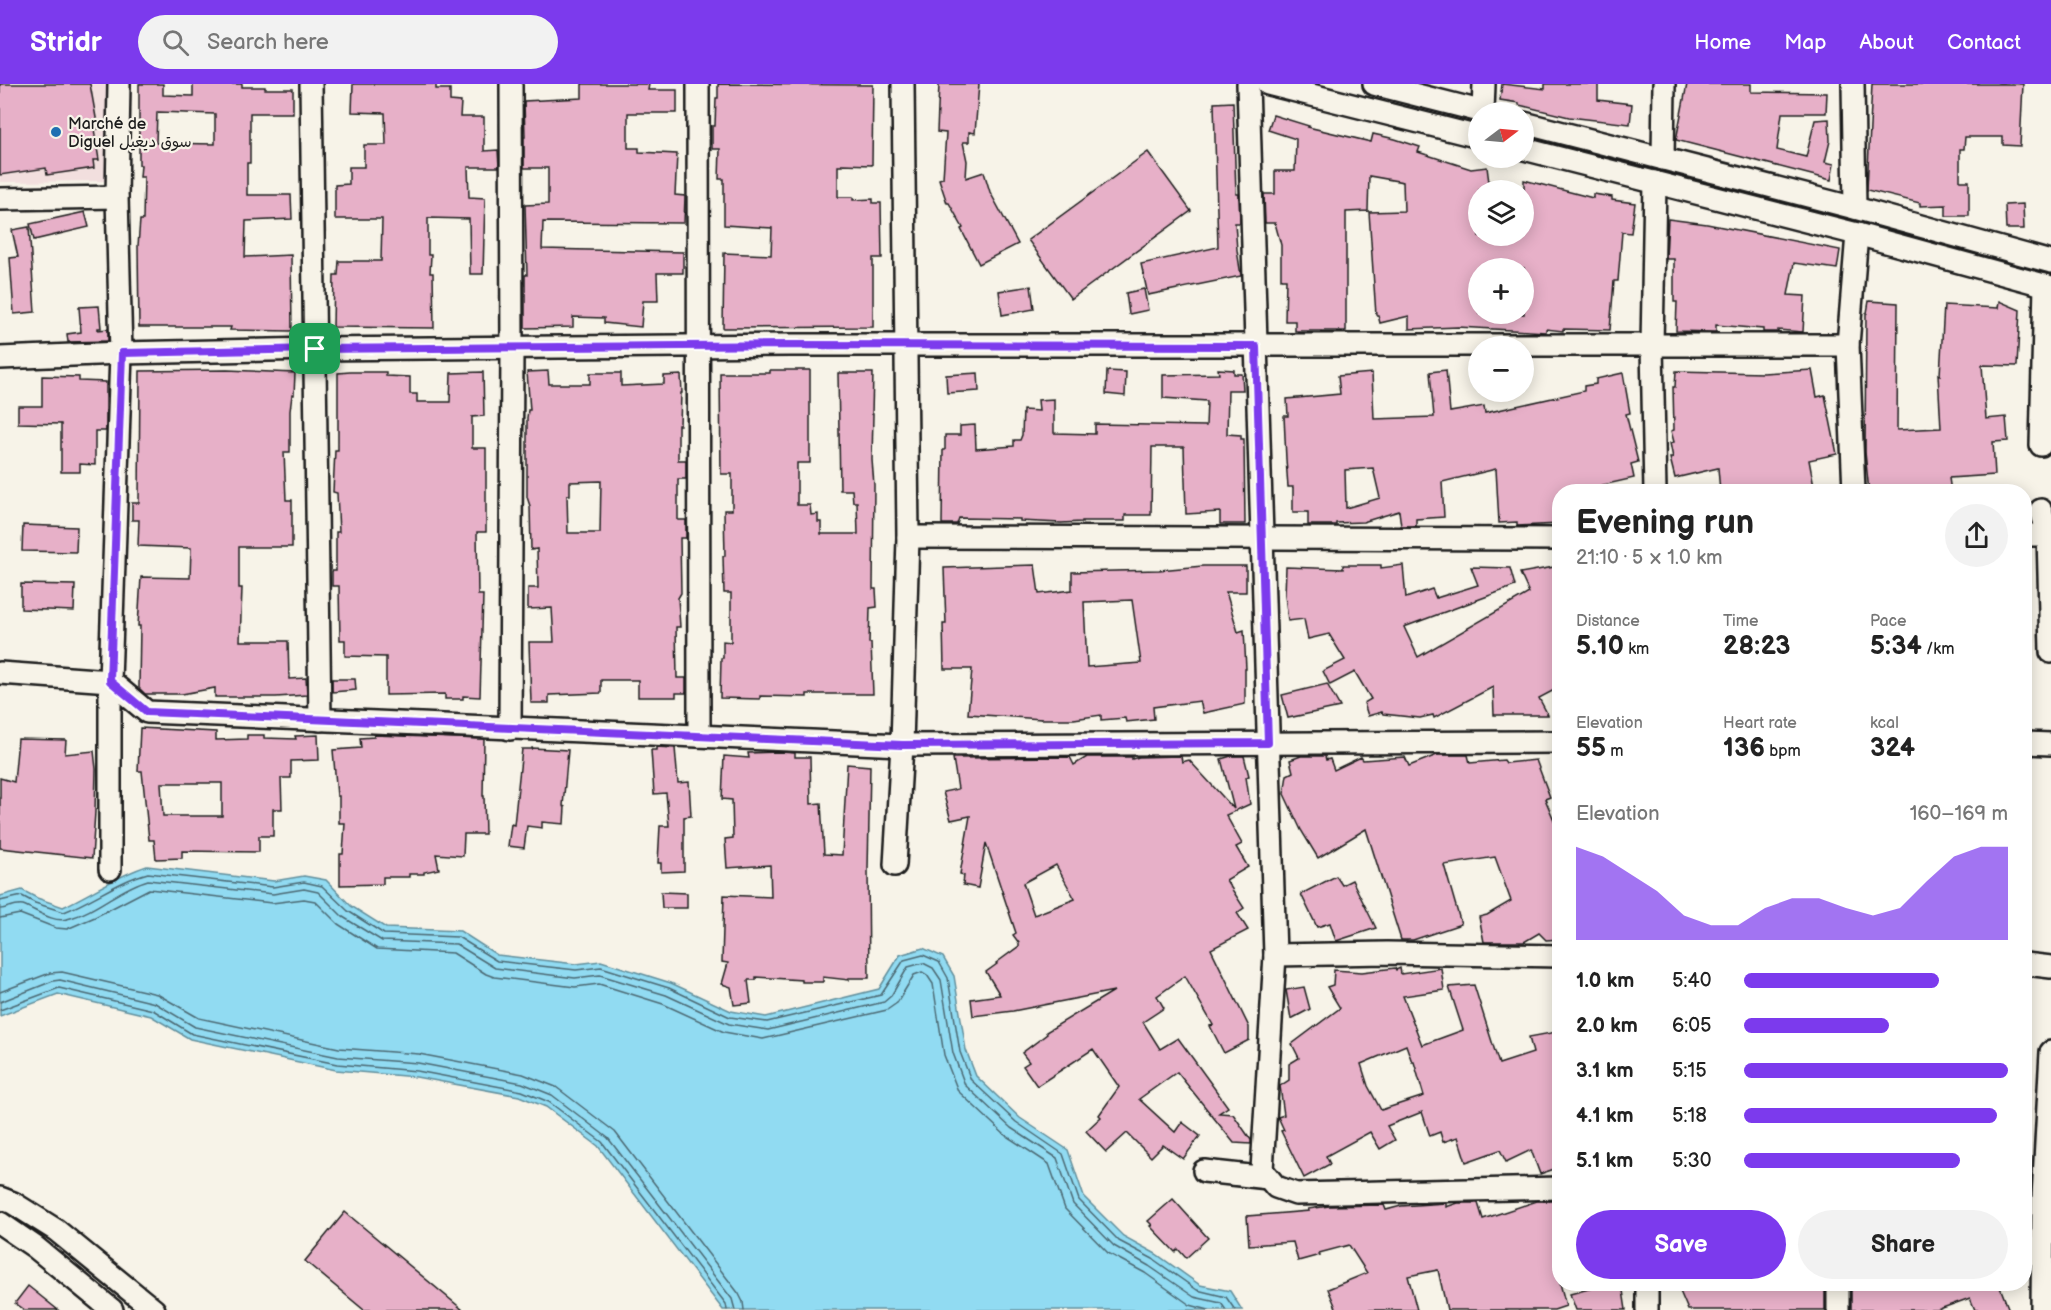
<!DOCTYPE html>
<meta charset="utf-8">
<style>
body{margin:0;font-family:"Balsamiq Sans","Playpen Sans Arabic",sans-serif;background:#f2f2f2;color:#222;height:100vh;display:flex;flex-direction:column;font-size:22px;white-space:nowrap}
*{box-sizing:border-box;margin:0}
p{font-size:20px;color:#767676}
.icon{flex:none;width:33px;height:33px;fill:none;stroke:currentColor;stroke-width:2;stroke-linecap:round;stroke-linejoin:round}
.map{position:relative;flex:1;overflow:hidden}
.side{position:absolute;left:1552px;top:400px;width:480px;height:807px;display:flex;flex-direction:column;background:#fff;border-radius:24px;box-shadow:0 3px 15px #0003}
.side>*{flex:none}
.needle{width:39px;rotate:74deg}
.buttons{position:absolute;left:1468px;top:18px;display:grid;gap:12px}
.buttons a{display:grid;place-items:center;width:66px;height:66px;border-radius:50%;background:#fff;box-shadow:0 3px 15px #0003;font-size:30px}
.pin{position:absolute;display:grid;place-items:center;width:51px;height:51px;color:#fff;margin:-26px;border-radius:12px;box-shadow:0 3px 9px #0006}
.round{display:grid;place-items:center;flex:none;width:63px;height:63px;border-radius:32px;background:#f2f2f2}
.summary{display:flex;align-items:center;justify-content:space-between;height:102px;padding:0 24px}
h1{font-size:33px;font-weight:800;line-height:45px}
.figures{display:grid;grid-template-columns:repeat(3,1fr);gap:9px;height:102px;padding:6px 24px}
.figures div{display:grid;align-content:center}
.figures b{font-size:26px;font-weight:800}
.figures small{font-size:16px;font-weight:400}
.figures p{font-size:16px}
.chart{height:168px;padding:12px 24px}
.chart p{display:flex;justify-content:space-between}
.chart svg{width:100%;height:108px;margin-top:6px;fill:#7c3aed;opacity:.7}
.primary-button{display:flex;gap:12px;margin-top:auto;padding:12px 24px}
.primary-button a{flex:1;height:69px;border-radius:36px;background:#7c3aed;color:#fff;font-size:24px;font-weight:800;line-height:69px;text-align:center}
.primary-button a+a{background:#f2f2f2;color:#222}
ul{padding:0 24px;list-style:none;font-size:20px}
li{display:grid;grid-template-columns:96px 72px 1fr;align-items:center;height:45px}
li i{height:15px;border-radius:8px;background:#7c3aed}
header{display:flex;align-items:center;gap:36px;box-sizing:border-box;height:84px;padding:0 30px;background:#7c3aed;color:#fff}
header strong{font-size:28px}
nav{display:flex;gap:33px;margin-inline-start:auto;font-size:21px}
.search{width:420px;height:54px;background:#f2f2f2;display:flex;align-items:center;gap:15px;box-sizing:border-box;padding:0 21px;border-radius:33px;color:#767676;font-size:22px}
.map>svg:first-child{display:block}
.built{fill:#f2dfde}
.water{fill:#91dbf2;stroke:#628f9c;stroke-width:1.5}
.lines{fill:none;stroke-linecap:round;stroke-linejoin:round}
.shore{stroke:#4b6872;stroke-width:1.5}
.building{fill:#e7b0c8;stroke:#1c1c1c;stroke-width:1.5;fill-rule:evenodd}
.minor-casing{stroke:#1c1c1c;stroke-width:26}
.minor{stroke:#f7f3e8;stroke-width:21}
.route-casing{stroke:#fff;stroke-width:12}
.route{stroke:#7c3aed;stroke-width:8}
.poi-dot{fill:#1f6fb2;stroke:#f7f3e8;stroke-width:2}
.labels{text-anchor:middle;stroke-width:4.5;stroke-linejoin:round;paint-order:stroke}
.poi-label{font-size:16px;fill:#1c1c1c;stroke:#f7f3e8;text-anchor:start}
</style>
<header>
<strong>Stridr</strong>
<div class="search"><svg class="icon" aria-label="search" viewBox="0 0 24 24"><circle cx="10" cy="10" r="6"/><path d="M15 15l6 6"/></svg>Search here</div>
<nav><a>Home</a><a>Map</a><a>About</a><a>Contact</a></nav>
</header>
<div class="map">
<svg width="2051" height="1226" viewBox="0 0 2051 1226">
<rect width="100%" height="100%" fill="#f7f3e8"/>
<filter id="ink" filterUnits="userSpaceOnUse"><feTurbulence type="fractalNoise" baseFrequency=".0167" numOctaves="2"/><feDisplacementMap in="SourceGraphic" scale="12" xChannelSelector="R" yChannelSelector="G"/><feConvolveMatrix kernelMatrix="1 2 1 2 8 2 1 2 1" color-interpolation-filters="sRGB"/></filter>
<g filter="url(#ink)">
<path class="built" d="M0,0h113l-2,97 -111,1z"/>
<path class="water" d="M147,782l127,15 30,-5 22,4 25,26 35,22 74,3 37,24 79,9 25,-3 70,22 60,28 35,6 113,-28 21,-34 23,-7 20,9 11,19 12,74 10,26 44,42 48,32 16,47 39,39 33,18 44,31 30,6 12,19h-519l-125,-164 -52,-39 -27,-11 -103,-19 -80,-7 -146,-31 -39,-23 -93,-22 -58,22v-120l22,-6 15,8 26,9c28,-13 55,-32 84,-41z"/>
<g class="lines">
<g class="shore">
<path d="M0,817l22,-5 13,7 29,9c29,-11 54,-31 84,-39l125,14 31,-5 18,4 26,25 36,23 74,3 39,24 79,9 25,-3 68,21 61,29 37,5 114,-27 23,-35 19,-5 16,7 9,16 12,74 11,28 45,42 47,32 16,46 40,41 34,18 44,31 29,7 9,13"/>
<path d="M0,825c7,0 16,-6 23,-4 13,5 30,18 44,14 30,-7 52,-31 81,-39l125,14 31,-5 14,3 25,25 39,24 74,3 39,24 80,10 25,-3 66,20 63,29 39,6 116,-28 7,-6 17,-29 15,-4 10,5 8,12 12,73 12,32 46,43 46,30 16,46 41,42 35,20 45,31 27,6 5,7"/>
<path d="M0,834l20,-4 36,14 11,1 28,-12 54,-28 123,14 32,-4 11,2 23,23 39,25 76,4 33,21 8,3 81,10 24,-3 64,20 61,28 39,7 124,-29 10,-7 17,-28 8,-3 5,3 6,9 11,71 14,36 47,44 44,29 16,45 43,44 37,20 45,32 19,5"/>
<path d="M0,908l50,-19 12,-1 95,22 42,24 140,30 80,6 104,20 33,13 59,45 124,162 4,8 1,8"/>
<path d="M0,918l53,-21 7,-1 95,23 40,24 143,30 80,6 104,20 30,12 56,43 124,161 3,11"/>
<path d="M0,926l59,-22 94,22 39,24 145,30 80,7 105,20 27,11 53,40 124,162 1,6"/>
</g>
</g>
<g class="building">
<path d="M0,0h90l8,45h-4l5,31h-6l1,8 -47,7 -1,-7 -46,7z"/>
<path d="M139,0h24v11l30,1v-12h49v3h23v2h28v24h-43v50h-3v32h44l1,24 -46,2 -1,36 46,-2 1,76 -62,-1 1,-3h-92l-1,-81 2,-26h3l1,-43h-4l1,-12h-2zM157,28l58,2v30l-59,-1z"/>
<path d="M353,0h83v5h14v12l11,1 -1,15h24v34l14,-1 1,17h-31l1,30 16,1 -2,76h-13l-1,-55 -41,-1v37h3l-1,18h3l1,55 -101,-1 1,-52h4l1,-14h42l1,-42h-47v-34l14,-1v-17h15v-22h22l-1,-32 -33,-1z"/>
<path d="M582,0h67l-1,6h29v23h-49v35h11v4l38,2 -2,41 10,1 -1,27 -141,-1 -1,27 141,3v21h-26l1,28h-15l-2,26 -37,-4v-5l-31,-1v10l-48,1v-53h2l-2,-70 23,-1v-36h-24v-31h1l-1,-36 58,-3z"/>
<path d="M718,0l155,1 -1,80 -30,-1v2h-4v31h15v3l20,-1v4h8l1,55h-9v69l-150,1 1,-75 47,2 1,-27 -48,-3v-46h-5l1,-30h-8v-23h3l1,-28h2z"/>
<path d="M939,0h40l-4,49 -6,-1v10h-6l4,19 -1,17 18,-6 6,20 28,52 -39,20 -18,-35 2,-1 -14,-25h-2l-8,-24 4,-1 3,-45 -9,-1z"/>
<path d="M1502,0l43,5v-5h53v16l34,4 -2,20 -61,-7 -50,-12v-2l-19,-3z"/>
<path d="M1687,0h64v8l76,1 -1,20h-44l-5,37 29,7 9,-37 14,-1 1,22 -5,21 9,2 -3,16 -155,-40z"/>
<path d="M1872,0h151l-3,62 -17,-1v-8h-38l-1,12h-4v32h9v35h-23v-11l-26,1v-3l-53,-13z"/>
<path d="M1233,18l3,92h3l1,29h-5l2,27 4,26 -93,19 -7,-31 77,-17 -4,-144z"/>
<path d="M1273,31l36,11 -1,1 63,15 2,-8 22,5 25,8 -2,5 53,17 16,-2 3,23h-11v46h45v-56l69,18v-4l19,3v3l23,3 -4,30 -9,-1 -4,49h-4l-4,49 -47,-1v2l-17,-2v3l-88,-5 -49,2v-13l-29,7 -2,-8h-2l-7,-103 35,-1 -1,-29 -34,-6 -1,35 -22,1v119h-51v-10h-10l1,-42h-5v-34l-6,-22h-10l-1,-29h11v-23h20l1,-32 -28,-9zM1479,184h45v46h-45z"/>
<path d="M1148,68l43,59 -120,88 -43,-59z"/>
<path d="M2023,120l1,25h-18l-1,-24z"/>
<path d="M85,128l4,15 -55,13 -4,-16z"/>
<path d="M1668,135l39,5 133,26 -3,19 -43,-6 -6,32 17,1 -2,36 -25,-2v2h-15v-3l-47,-4v7l-40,-1 1,-29h-3v-43h-8z"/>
<path d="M29,143l6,85 -21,2 -4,-56 8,-1 -6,-27z"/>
<path d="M1031,202l3,23 -32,6 -3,-24z"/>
<path d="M1144,205l4,21 -19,4 -3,-21z"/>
<path d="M1869,217l29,2 -1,127 44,-2 -3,-54 2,1 4,-70 54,3 1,-7 21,9 -3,56 -35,-1 4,54 20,-2 2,24 -15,1 2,33 -46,3 2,14h-82l-4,-40 1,-139h1z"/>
<path d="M99,222l2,22h-3v2l10,-1v12l-40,1 -1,-8 14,-2 -2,-25z"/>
<path d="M1218,285l16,1v4h8l1,16h-15l-1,44 14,1v4h3l1,85h-25v-12l-34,2 -2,-67h-32l-1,68h-26v6h-43v1l-21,1 -41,-2v-2l-61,-1 -2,6h-15l1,-74h2v-15h15v-9l15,-1 1,24 38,-3v-6h6l2,-5 1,-25 16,1 -1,-11 16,-1v34l41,1v-10l111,2 1,-25 -44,-3v-23l56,-1z"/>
<path d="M227,286l68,3 -1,22h-2l-2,16v41h-6l2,48h6v47h-53v41h3l-2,53h48l1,38 17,-1 1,17 -31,2h-61v-9l-33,6h-37l-6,-6 1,-62h-2l3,-49 49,1 1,-30 -53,-2 1,-26h-7v-17h7l1,-132z"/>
<path d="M770,286h40v93h-13v42h13l1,10 7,-1v8h3v12h37l-1,-32h-4l-1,-12h-12l-2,-117h35l-1,41h1l-1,46 2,25 -1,104h3l1,18 -7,1 -1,35h2l2,51h-66v3l-47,-1v3l-40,-1 1,-40h2v-17l8,1v-49h-7l-1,-37h2l-1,-46h8v-36h-11l-1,-101h50z"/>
<path d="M1446,286l4,42 34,-6 1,7 99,-22v-5l12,-2v-5l27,-6 7,40 -4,1 12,48 -7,2 3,14 -49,11v3h-25v32l-43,2v-4l-18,1 -3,-54 -54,13 2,35 -28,2v7h-15l-2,-15 -36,11 -27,1v2h-28v-13h-15v-25h-5l-2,-28 -2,-43h4l-1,-17 53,-5 -2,-18 34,-3 2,46 60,-2 -4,-45zM1373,384l7,30 -34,10 -1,-38z"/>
<path d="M1812,286l5,27 8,-2 12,59 -28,6 6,32h-46v-2l-49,2 -2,-24 -43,10 -5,-20h3l-3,-15 4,-1 -3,-11 3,-1 -1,-43h2l1,-16 87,2z"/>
<path d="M548,287l1,13h41v-11h31v13l43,-2v-8l17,-1 1,18h-1l-1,32h-2v35h8v19h-8v41h8v18h-6l1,55 -3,5 2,29h-4l1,51h9v15h-10v4h-38v-17h-37v13l-52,2v8h-18l-2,-61h25l-2,-34 -24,1v-21h10l-1,-39 -6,1 -1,-44 -3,-9v-79l1,-8h2l-3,-38zM601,397l-1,52h-32l-1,-38h3v-13z"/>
<path d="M1107,287l19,1 -1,24 -19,-2z"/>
<path d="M350,288h36v4l24,1v17h7v8h33l1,-29 32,-1 1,44 -12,1v31h14v84h-9l1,63h5l-3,102 -17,-1v3h-18v-5l-59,1v-38l-41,-1v-16h-5l-1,-54h-7v-15h4v-39h3l-2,-39 -4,-1 2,-42h3v-77z"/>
<path d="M978,289l1,18 -32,2 -1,-18z"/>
<path d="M42,292l37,1v4l27,1v49h-11v34l-15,-1v8h-19v-48l-43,-1v-17h24z"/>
<path d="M23,441l54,2 -1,25 -54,-1z"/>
<path d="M1035,481l4,29 33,-4v-18l87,-2 44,-4h43v26h-20l12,40 6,-2 2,39h-1v35l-42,9 -3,-12 -47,6 1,12 -28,3 -1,-4 -24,2v-5l-27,4h-32l-74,-5 4,-45h-28l-1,-45h3l-2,-56zM1132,516l9,63 -54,4 -3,-65z"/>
<path d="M1343,481h38v3l22,-3 3,33 26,-9 4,9 42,-13 -7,-18 39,1 5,18 -111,41 14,30 111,-64 -9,-20 40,-7v121l-21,11 9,17h-54l-1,-28 -59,31 -1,-3 -13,3 -37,-4 -1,-2 -14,4 -4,-13 7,-4 -16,-27 -25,13 -7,-14 22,-11 -16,-26 -21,5 -4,-20 -16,2 -3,-26 1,-28 57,2z"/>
<path d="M21,500l54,1 -1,26 -53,-2z"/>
<path d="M332,595h23l1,11 -24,2z"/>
<path d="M1327,600l13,23 -52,11 -6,-23z"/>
<path d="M140,644l76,4v8l31,-1v-4h17v3l32,1 -1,-3 23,-1 1,25 -28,1v17h-10l1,31h-9v27h-14v16l-77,-1v7l-26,1 -2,-19h-5l-7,-69h-4zM161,699h61v33h-59z"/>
<path d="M374,651l110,4 -1,57h1l1,38h-21l-1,22 -27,-2 3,15 -15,3v2h-15v3h-26v7l-43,1v-31h3l2,-31h-6v-27h-2l-4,-46 28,-2 -1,-10 14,-1z"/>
<path d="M18,655l48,1 -1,14 29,-3 2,18 -1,43 -3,46 -92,-10v-70l14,4z"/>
<path d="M656,663l19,1 3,35 11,-1 2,34 -7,1v54l-23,1v-9h-3l2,-37h9l-3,-33 -12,1 -3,-44h5z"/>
<path d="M532,664l36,2 -5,56 2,1 -1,17 -22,-2v6l-15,-2 -3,22 -16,-2 3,-22 3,1 8,-76h10z"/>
<path d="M780,668l15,1v4h15l1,47 10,-1 3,51 18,1 5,-91 23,2 -2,103 1,109h-20v2l-26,-3v5h-21v-2l-46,-3v3h-8l3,23 -17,2 -3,-18 -9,-3 6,-21 -6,-1 2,-67 47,2 -1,-32 -43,3 -2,-29 8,-1 -1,-38 -10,-1 2,-43 25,2 -1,-5z"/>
<path d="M1437,671h31l2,8 34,-3 2,3 30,-3 14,37 -5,2 15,35v105l-14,1 -7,-7 -15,9h-40l-5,-25 8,-2 24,-14 -16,-44 -51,8 17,59 -48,16h-12l-35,-111 -48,29 -17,-28 -17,-36 3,-19 6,-3 -3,-12 11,-4h24l1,4 4,-1 4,11 27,-13 2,3 42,-3 4,9z"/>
<path d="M1181,672l1,6 7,-2 45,49 -13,-50 10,-3h13l5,20 -3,1 4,27 -24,11 16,29 -6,3 12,20 -22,13 18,28 -7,5 11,17 -37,19 38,78v13l-25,13 -14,-27 3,-1 -28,-49 -28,20 7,12 -21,14 17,27 18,-11 50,69 -9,6 14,1 18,26v4l-17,-1 -57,-71 -38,27 36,33 7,-10 18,14 -17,23 -20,-14 -12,12 -24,-24 -21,19 -20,-21 15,-14 -2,-2 20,-28 -26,-38 -56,37 -14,-20 6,-4 -7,-9 25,-19 -1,-2 68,-41 -101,20 -40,5 -2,-17 29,-4 -14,-23 11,-8 -1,-1 23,-17v-3l-6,-8 3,-2 -30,-90 -8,45 -15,-3 1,-10 -4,-1 10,-58 -19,4 -8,-28 15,-3 -5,-31 117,-1 4,8 13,-8h45v2l7,-2zM1056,781l19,34 -41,16 -11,-32z"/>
<path d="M1336,792l6,9 10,-5 24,48 -40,13 -6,-18 -13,4 -16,-33z"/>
<path d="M661,808l26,1v15h-25z"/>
<path d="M1395,884l1,2 4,-2 1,6 40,-6 3,22 -41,6 19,49 41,-15 -14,-43 25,-2 25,79 34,-11 -4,-16 27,-5 4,18v117l-20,7 -9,-24 -25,12 -6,-12 -34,12 -8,-25 -15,5 -3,-10 -10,4 -8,-24 -35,14 8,14 -15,9 -10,-17 -44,24 4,8 -26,14 -23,-47 3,-1 -6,-13 6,-2 -4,-29 9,-6v-16l10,-6 -7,-14 48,-36 -13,-21 6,-2 1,-15 28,2zM1406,961l6,17h2l10,34 -43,14 -13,-24 -7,-22z"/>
<path d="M1304,903l6,22 -19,10 -5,-29z"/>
<path d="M1173,1115l35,39 -22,20 -8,-9 -3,3 -25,-26 2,-1 -4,-4z"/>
<path d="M1537,1117h23v61l-5,2 11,42 -12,4h-107l-9,-40 -30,6 9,34h-80l-9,-21 39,-16 -18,-28 -30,8 1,2 -22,6 -5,-19 -44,3 -2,-29 62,-5 -1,-2 21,-3 55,-1 2,5 15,-4 45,-3v4l12,-4h20l5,16z"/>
<path d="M345,1128l118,98h-99l-59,-49z"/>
<path d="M1600,1200h22l4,26h-50l-6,-16 30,-8z"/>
<path d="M1690,1200h135v26h-137l-9,-21z"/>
<path d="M1851,1200h151l-2,3 9,23h-34l-5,-12 -33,12h-86z"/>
<path d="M28,1202l30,24h-33l-10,-7z"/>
</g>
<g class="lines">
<defs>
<g id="minor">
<path d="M311,0l9,636"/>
<path d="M698,0l1,652"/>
<path d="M1248,0l27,871 -13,215 14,17 20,7 264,-6"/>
<path d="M1268,0l211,53"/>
<path d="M1374,0l110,28"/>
<path d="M1853,0l2,124"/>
<path d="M1483,28l1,-28"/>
<path d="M1524,39l331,85 196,54"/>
<path d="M1524,65l333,85 194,53"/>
<path d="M1663,75l1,-75"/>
<path d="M1655,98l-3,164 3,146"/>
<path d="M0,115l117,-2"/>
<path d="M0,274l121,-5 194,-4 476,-4h1057"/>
<path d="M2041,361l4,-160"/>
<path d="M1854,408l-6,-147 9,-111"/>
<path d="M2041,426l7,25 3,117"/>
<path d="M2025,451h23"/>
<path d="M908,453l652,2"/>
<path d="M0,589l110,8 37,31 755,33 658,-3"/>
<path d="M510,645l2,-380 -1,-265"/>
<path d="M2025,659l26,1"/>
<path d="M895,781l7,-120 6,-208 -5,-453"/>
<path d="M110,785v-188l11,-328 -4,-156 2,-113"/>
<path d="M1275,871l112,-2 173,3"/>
<path d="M2025,880l26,3"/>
<path d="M1204,1087l64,7"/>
<path d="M0,1114l13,5 43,27 98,80"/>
<path d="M0,1139l35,24 77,63"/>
<path d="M1647,1226v-26"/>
<path d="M1838,1226v-26"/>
<path d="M2042,1226l1,-113 8,-145"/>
</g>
</defs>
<use href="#minor" class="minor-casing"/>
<use href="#minor" class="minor"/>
</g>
</g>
<g class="lines" filter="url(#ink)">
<defs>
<path id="route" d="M791,261l465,1 12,397 -366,2 -755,-33 -37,-31 12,-328 193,-4z"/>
</defs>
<use href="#route" class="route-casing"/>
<use href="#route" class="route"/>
</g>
<circle class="poi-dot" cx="56" cy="48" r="6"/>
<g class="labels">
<g class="poi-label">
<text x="68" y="45">Marché de<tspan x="68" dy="18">Diguel سوق ديغيل</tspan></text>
</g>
</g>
</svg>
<div class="buttons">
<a><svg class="needle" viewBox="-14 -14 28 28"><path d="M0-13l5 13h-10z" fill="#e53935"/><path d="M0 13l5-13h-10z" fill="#767676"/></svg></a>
<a><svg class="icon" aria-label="layers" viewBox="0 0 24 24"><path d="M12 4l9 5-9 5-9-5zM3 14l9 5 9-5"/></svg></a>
<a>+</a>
<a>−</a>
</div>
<div class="pin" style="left:315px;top:265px;background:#1e9e55"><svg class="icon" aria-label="arrive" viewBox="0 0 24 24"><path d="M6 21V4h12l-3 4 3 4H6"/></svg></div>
<section class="side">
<div class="summary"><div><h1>Evening run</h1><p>21:10 · 5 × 1.0 km</p></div><a class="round"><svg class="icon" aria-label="share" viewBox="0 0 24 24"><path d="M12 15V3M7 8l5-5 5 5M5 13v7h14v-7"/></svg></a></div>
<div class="figures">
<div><p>Distance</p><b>5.10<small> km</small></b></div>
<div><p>Time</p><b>28:23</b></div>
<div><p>Pace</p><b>5:34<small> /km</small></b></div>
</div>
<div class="figures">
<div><p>Elevation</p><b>55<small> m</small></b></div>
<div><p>Heart rate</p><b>136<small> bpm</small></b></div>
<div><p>kcal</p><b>324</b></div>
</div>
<div class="chart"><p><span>Elevation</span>160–169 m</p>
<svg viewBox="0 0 160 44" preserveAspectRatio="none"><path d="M0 44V6L10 10L20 17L30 24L40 34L50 38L60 38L70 31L80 27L90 27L100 31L110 34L120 31L130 20L140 10L150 6L160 6V44z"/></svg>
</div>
<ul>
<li><b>1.0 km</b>5:40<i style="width:74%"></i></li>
<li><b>2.0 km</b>6:05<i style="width:55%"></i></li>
<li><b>3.1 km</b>5:15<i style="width:100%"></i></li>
<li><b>4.1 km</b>5:18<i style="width:96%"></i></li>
<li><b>5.1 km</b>5:30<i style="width:82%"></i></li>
</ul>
<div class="primary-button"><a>Save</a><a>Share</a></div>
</section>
</div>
